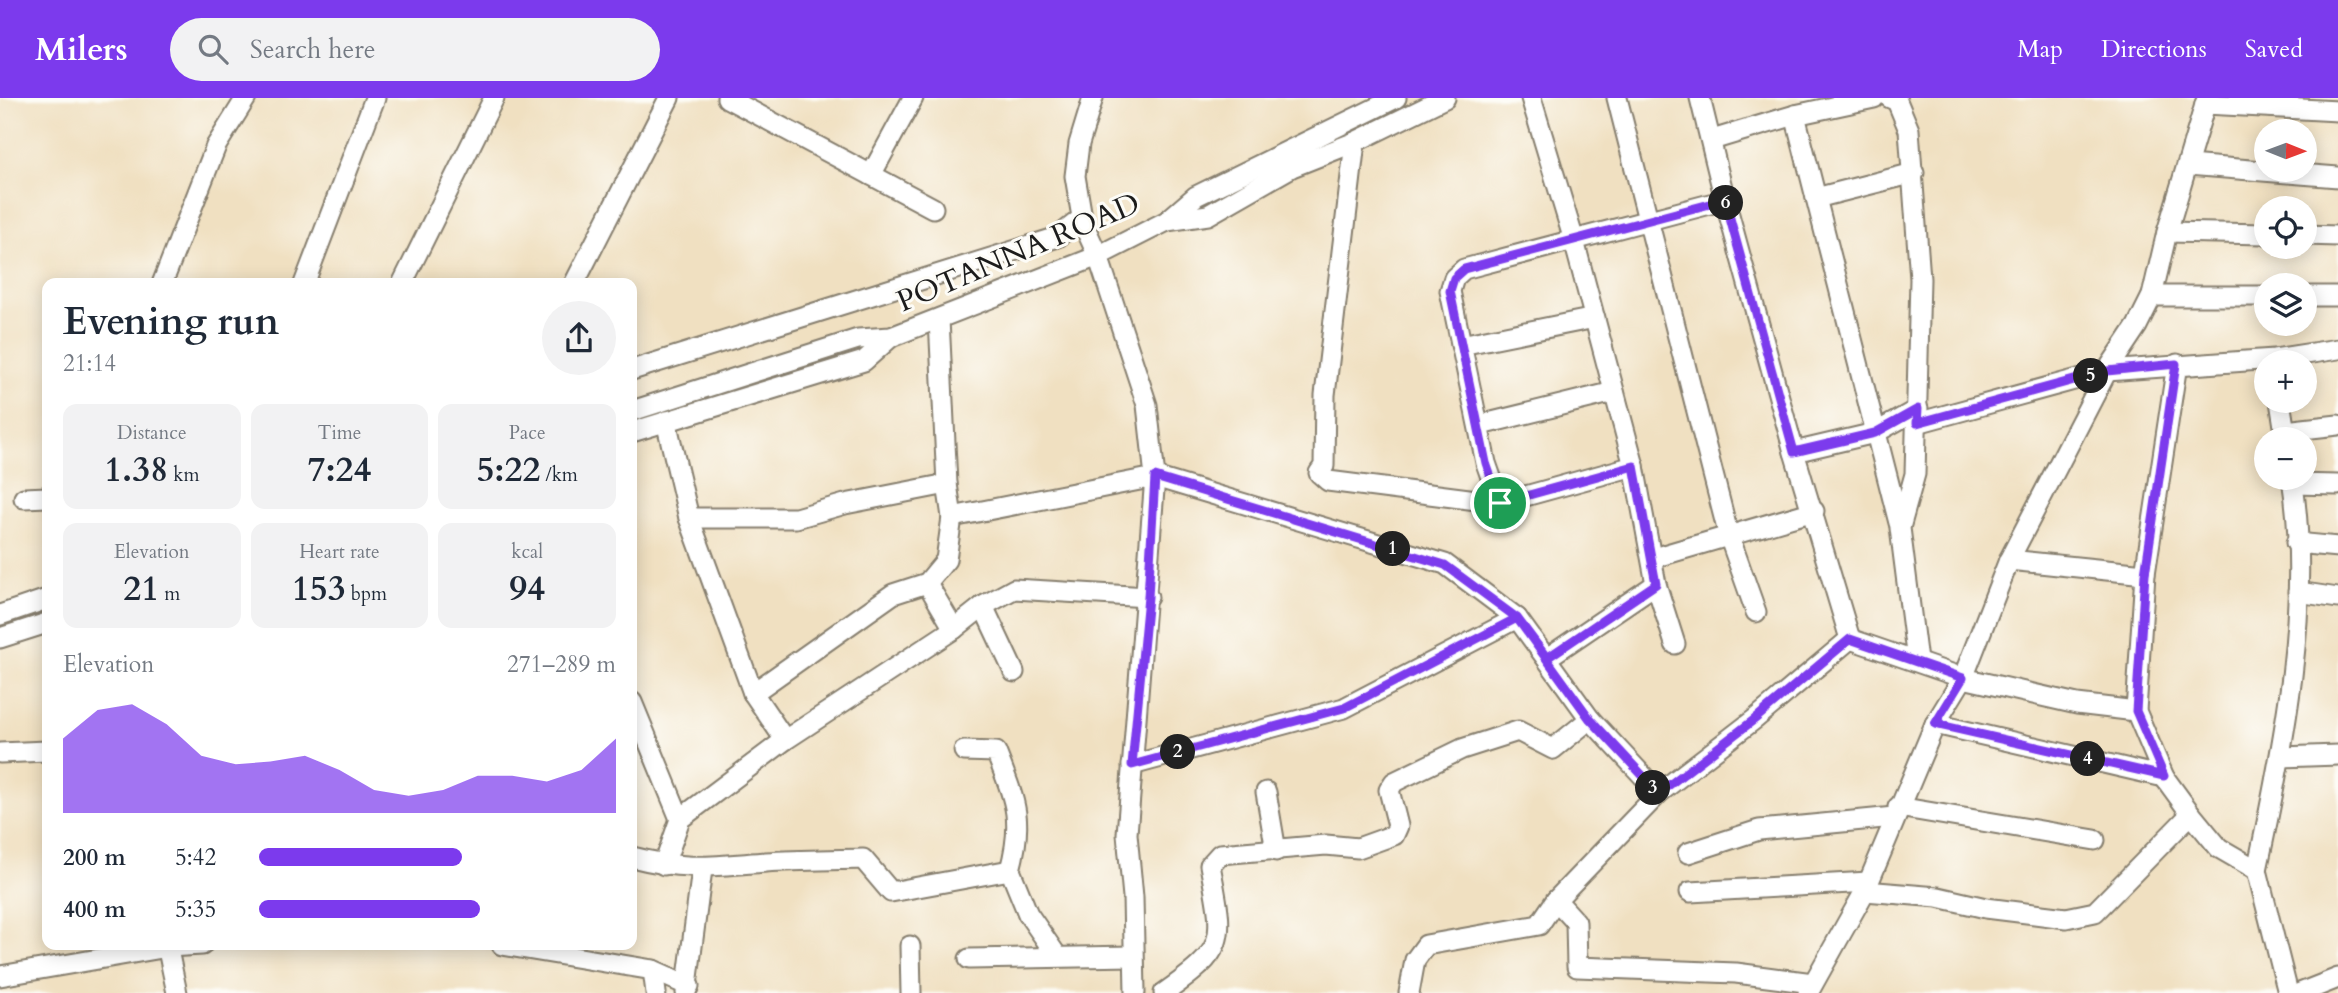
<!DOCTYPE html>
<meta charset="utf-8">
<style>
body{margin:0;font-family:Cardo,serif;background:#f2f2f3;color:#1f2937;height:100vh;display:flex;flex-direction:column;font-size:26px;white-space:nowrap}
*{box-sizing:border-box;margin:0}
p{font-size:23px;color:#747a83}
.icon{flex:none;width:38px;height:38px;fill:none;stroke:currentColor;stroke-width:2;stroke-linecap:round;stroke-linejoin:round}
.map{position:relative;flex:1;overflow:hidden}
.panel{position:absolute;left:42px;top:180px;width:595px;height:672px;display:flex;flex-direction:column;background:#fff;border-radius:14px;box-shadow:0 4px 18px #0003}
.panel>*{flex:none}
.needle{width:46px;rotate:91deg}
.buttons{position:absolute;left:2254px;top:21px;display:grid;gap:14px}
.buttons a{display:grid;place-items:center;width:63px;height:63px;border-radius:50%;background:#fff;box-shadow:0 4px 18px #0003;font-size:35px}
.pin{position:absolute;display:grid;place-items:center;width:60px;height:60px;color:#fff;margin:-30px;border:4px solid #fff;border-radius:50%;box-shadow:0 2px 7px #0007}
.km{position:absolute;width:35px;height:35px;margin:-18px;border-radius:50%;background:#222;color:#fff;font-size:19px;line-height:35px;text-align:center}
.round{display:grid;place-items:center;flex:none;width:74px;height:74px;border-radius:37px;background:#f2f2f3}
.headline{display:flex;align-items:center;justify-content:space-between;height:119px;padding:0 21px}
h1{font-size:38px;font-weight:800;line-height:52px}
.stats{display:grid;grid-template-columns:repeat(3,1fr);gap:10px;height:119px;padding:7px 21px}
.stats div{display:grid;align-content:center;border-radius:14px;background:#f2f2f3;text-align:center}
.stats b{font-size:35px;font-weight:800}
.stats small{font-size:19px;font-weight:400}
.stats p{font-size:19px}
.chart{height:196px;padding:14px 21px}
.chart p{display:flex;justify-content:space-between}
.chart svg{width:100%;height:126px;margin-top:7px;fill:#7c3aed;opacity:.7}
ul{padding:0 21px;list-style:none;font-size:23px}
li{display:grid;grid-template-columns:112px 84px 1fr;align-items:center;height:52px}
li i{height:18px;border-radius:9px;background:#7c3aed}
header{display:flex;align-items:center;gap:42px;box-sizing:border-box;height:98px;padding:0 35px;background:#7c3aed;color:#fff}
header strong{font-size:33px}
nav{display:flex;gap:38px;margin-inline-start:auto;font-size:24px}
.search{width:490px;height:63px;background:#f2f2f3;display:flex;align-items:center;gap:18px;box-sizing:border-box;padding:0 24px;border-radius:38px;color:#747a83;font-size:26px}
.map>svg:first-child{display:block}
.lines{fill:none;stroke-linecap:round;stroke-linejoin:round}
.minor-casing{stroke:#867e6e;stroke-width:23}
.minor{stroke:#fff;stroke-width:19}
.route-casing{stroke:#fff;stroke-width:14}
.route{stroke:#7c3aed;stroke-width:9}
.labels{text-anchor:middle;stroke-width:6;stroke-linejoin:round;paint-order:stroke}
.street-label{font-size:30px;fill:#1c1c1c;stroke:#fdfcf7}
</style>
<header>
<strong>Milers</strong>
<div class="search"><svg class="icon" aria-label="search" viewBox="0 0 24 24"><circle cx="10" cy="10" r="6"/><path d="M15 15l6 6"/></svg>Search here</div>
<nav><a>Map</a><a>Directions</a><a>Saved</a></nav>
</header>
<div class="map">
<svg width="2338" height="895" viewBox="0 0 2338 895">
<rect width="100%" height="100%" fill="#fdfcf7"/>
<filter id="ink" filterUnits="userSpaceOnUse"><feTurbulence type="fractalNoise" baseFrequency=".0143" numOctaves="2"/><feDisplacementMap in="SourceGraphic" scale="14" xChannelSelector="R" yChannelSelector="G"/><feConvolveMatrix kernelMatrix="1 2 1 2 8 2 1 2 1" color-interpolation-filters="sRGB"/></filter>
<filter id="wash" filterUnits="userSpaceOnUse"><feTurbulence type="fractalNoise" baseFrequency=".00686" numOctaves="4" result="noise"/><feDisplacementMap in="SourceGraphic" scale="28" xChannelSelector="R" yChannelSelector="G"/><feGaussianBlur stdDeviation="1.57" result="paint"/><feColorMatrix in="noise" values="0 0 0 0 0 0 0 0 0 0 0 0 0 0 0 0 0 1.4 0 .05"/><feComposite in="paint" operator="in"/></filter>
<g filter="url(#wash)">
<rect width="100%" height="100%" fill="#f0e0c1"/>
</g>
<g filter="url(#ink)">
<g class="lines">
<defs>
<g id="minor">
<path d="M727,0l206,110"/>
<path d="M1093,0l-14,46 -4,32 8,47 15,33 49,149 8,72 -28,357 6,63 2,96"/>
<path d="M1531,0l42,139 61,229 22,118 19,60"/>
<path d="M1617,0l111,435 28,79"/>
<path d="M1700,0l25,102 69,252 56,187"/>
<path d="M1890,0l7,3 12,29 11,149 -5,195 -15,54 17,133"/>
<path d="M2205,6l133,7"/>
<path d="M1795,17l21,83"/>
<path d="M1712,42l83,-25 79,-17"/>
<path d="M1355,44l-30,253 -1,71 -5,7 9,8 172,22 134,-37"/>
<path d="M2188,67l150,12"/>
<path d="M871,77l42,-77"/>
<path d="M1167,123l41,-6 84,-48 63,-25 90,-44"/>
<path d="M2167,134l99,2"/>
<path d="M2305,137l33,1"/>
<path d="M162,186l54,-138 30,-48"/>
<path d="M304,186l71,-186"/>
<path d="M402,186l92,-186"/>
<path d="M574,186l95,-186"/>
<path d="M2152,198h114"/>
<path d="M2305,198h33"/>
<path d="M1461,247l134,-27"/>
<path d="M632,272l426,-133 24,-19"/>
<path d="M2280,303l6,38"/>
<path d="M632,313l226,-72 33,-2 207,-81 69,-35 29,-25 200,-98"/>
<path d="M666,323l23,97 64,175 32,47"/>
<path d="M1917,325l190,-52 167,-12 64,-10"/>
<path d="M1480,327l134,-33"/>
<path d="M2285,333l53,-6"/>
<path d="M632,334l232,-71 27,-24"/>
<path d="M1794,354l81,-19 43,-24"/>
<path d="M2293,386l45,1"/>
<path d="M24,400l23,-1"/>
<path d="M1500,405l-14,-40 -36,-172 4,-13 10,-9 261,-69"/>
<path d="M952,419l203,-40 290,87 72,54 73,101 69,74"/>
<path d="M689,420h107l49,-14 102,-20"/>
<path d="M1899,425l-83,-325 98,-25"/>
<path d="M2296,445l42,4"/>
<path d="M1653,460l161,-47"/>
<path d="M2009,462l136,14 -9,137 28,66 27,37"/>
<path d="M2145,476l32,-210"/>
<path d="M927,485l27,46"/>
<path d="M2298,494l40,6"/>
<path d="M983,508l31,66"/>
<path d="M0,517l47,-16"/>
<path d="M0,540l47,-15"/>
<path d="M1547,560l109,-74"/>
<path d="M753,595l140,-99 34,-11 19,-23 6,-43 -5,-33 -8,-165"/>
<path d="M632,604l48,117 105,-79 169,-111 29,-23 31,-17 134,8"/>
<path d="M1935,626l229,53"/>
<path d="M964,653l32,1c19,49 28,66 14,118"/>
<path d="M0,655l47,-2"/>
<path d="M2281,659l57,-2"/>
<path d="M1132,667l212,-57 173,-90"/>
<path d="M1266,694l10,59"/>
<path d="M1898,709l197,33"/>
<path d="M1688,755l71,-23 135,-13"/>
<path d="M632,759c54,14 80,9 134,5 32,-2 65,-2 97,-3l28,33 119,-22 18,44 29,42"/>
<path d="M664,767l16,-46"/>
<path d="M2257,772l31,123"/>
<path d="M1865,793l73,6 48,11 80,10 29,-6 96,-98 28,34 38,22c27,-125 55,-265 35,-392"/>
<path d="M1690,794l179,-10"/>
<path d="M1556,802l20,22 1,45 159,6 77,10"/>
<path d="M167,847l10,48"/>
<path d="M502,847l151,25 36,16"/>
<path d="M910,848l1,47"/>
<path d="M969,861l164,-3"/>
<path d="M653,872l3,23"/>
<path d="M0,878l168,-29 34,-2"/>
<path d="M686,895l16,-124"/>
<path d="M1164,895c65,-45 60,-53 46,-128l10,-11 106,-9 32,3 36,-13 4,-9 -9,-36 5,-8 68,-33 56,-18 35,18 37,-30"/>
<path d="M1409,895l6,-33 11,-15 113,-20 17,-25 103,-107 96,-74 95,-80 113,39 114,26 59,7"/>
<path d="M1808,895l57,-102 70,-167 28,-46 46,-118 98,-189 30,-45 15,-30 15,-64 40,-134"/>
<path d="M2300,895l38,-15"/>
</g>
</defs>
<use href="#minor" class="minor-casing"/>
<use href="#minor" class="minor"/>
</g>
</g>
<g class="lines" filter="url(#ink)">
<defs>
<path id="route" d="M1500,405l134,-37 22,118 -109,74 -30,-40 -72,-53 -290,-88 -7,120 -16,168 212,-57 173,-90 73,101 69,74 96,-74 95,-80 113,39 -28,46 229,52 -28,-65 9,-137 31,-210 -69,7 -190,52 1,-14 -43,24 -81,19 -69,-252 -261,69 -10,9 -4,13 36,172 14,40"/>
</defs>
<use href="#route" class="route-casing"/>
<use href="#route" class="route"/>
</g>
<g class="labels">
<g class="street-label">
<text transform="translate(1018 154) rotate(-23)" y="10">POTANNA ROAD</text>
</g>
</g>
</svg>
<div class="buttons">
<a><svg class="needle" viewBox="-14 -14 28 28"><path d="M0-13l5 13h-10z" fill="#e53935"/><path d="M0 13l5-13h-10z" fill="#747a83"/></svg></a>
<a><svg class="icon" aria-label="locate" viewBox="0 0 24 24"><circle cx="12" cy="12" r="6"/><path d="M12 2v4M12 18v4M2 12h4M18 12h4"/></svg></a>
<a><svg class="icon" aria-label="layers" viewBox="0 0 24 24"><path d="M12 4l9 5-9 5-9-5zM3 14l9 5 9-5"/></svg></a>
<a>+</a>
<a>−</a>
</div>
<div class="pin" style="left:1500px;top:405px;background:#1e9e55"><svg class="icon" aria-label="arrive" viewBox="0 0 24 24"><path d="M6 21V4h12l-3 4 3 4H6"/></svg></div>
<b class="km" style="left:1393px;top:451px">1</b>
<b class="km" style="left:1178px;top:654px">2</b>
<b class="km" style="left:1653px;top:690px">3</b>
<b class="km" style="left:2088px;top:661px">4</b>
<b class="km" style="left:2091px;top:278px">5</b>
<b class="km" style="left:1726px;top:105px">6</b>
<section class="panel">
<div class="headline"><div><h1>Evening run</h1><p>21:14</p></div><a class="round"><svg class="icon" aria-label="share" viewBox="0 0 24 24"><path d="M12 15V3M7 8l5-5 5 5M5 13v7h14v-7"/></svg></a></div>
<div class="stats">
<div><p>Distance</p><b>1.38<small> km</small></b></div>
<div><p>Time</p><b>7:24</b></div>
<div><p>Pace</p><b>5:22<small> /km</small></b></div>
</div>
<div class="stats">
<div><p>Elevation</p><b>21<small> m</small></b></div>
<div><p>Heart rate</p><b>153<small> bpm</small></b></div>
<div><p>kcal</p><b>94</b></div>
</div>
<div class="chart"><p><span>Elevation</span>271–289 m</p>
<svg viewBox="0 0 160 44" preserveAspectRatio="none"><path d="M0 44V18L10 8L20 6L30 13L40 24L50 27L60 26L70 24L80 29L90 36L100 38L110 36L120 31L130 31L140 33L150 29L160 18V44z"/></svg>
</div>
<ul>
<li><b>200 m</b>5:42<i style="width:57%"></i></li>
<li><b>400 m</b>5:35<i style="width:62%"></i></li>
</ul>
</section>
</div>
